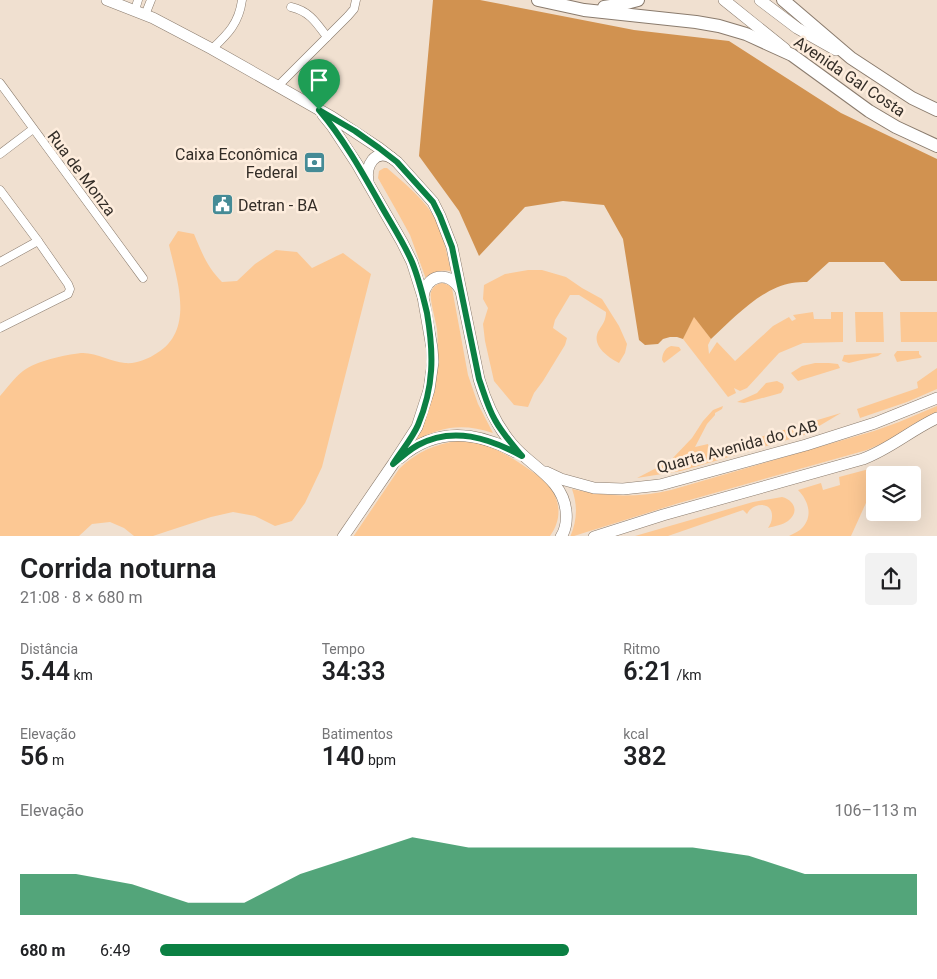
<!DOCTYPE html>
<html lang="pt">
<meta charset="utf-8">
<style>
body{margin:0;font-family:Roboto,sans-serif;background:#f2f2f2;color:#202124;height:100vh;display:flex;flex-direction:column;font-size:19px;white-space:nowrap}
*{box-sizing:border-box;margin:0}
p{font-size:16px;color:#757577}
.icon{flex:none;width:28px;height:28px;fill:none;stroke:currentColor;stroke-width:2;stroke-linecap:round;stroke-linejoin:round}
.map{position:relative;height:536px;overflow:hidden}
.details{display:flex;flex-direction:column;background:#fff;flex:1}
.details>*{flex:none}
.buttons{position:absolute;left:866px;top:466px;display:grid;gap:10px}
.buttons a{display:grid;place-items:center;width:55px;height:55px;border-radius:5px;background:#fff;box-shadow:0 5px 20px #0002;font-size:25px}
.pin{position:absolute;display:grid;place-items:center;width:42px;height:42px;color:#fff;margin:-51px -21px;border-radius:50% 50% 50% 0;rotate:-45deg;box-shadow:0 0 5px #0007}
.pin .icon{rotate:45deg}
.round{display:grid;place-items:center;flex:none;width:52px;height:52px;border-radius:5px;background:#f2f2f2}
.overview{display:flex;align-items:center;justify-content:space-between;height:85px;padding:0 20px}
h1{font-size:28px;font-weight:600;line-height:38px}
.stats{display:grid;grid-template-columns:repeat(3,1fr);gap:8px;height:85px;padding:5px 20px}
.stats div{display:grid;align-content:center}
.stats b{font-size:25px;font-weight:600}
.stats small{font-size:14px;font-weight:400}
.stats p{font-size:14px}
.chart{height:140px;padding:10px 20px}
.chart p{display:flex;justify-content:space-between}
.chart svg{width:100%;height:90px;margin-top:5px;fill:#0b8043;opacity:.7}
ul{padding:0 20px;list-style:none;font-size:16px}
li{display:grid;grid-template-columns:80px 60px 1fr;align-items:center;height:38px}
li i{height:12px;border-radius:6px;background:#0b8043}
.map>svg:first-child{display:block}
.green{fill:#fcc894}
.forest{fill:#d19250}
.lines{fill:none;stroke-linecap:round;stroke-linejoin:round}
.street-casing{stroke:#8a7b6d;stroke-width:9}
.secondary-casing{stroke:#8a7b6d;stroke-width:12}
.primary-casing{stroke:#8a7b6d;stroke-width:14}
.street{stroke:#fff;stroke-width:8}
.secondary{stroke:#fff;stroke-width:11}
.primary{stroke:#fff;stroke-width:12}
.route-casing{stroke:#fff;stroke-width:10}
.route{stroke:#0b8043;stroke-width:6}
.labels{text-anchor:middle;stroke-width:5;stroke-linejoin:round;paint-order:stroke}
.street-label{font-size:16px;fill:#332d27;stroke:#feeddd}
.poi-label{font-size:16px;fill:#332d27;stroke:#feeddd;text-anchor:end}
</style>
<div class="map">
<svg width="937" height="537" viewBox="0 0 937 537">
<rect width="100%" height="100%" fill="#f0e0d0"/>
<g class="green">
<path d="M384,168h3c18,16 39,32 50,54 7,16 10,33 14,49 -10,-2 -17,1 -25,8l-16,-44 -11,-20 -21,-37 1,-7z"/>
<path d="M178,231l16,3c8,19 13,33 28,48l15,-1 18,-17 21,-14 21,2 15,16 31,-15 28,21 -49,193 -17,36 -13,18 -17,5 -20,-10 -22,-4 -22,5 -43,14 -15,5h-19l-10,-8 -14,-6 -18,2 -13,12h-79v-140c7,-8 14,-18 23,-25 13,-10 41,-16 58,-18 15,-1 30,9 44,10 12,1 23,-4 32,-10 38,-23 20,-73 12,-108z"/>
<path d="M528,270h14l24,7 16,11 20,11 17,27 8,18 -2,9 -6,10c-11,-6 -29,-18 -20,-33 4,-6 7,-10 7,-18l-27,-17h-9l-15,25 -2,8 14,10 -2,7 -22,36 -9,12 -6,14 -14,-2 -20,-24 -9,-40 -2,-17 5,-16 -5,-9 1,-14 21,-11z"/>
<path d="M442,283l7,2 3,3 16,87 10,29 15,29c-29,-10 -52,-7 -78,8 18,-31 25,-77 22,-112 -1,-8 -8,-31 -6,-37 2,-6 6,-8 11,-9z"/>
<path d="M813,312l1,7h17v-7h12v30l-40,1 -24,10 -32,35 -7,3 -6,-3 2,5 -8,4 -45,-58 11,-23 17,23 -3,6 1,9 8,-12 18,19 38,-35 16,-9 3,4 4,-2 -3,-4z"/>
<path d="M855,312h28l1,30h-28z"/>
<path d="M900,312h37v30h-36z"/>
<path d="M671,346l8,1 2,3 -17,13 -2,-3c0,-6 3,-12 9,-14z"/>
<path d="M897,351h22v3l3,3 -2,1 -7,1 -16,3 -3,-7z"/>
<path d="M882,353l-4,3 -29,7 -7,-2 2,-6z"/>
<path d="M815,363h14l9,1 2,4 -42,13 -7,-8 11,-7z"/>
<path d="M937,368v21l-30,13 -47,16 -3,-9 61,-21 -1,-6z"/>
<path d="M777,381l6,3 1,4 -3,5 -37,10 -7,-1 20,-9 9,-10z"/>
<path d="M723,406l-1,3 -7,4v2l-8,9 -12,23 13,-3 2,8 131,-39 -37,22 -123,36 -44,7 33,-17 22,-23 11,-17 10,-11z"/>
<path d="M937,406v7l-20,9 -32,20 -18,8 -188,53 -105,33 -4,1c7,-16 8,-31 2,-48 33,8 65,9 99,1l203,-59 25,-9z"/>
<path d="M458,441c36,1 57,19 85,38 17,16 21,38 7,57l-197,1 46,-68c17,-17 36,-25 59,-28z"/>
<path d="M869,469l7,2 2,4h-3v8l-24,53h-62c4,-2 8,-4 11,-6 14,-12 9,-29 -2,-40l23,-7 2,7 17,-5 -1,-8z"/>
<path d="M782,497c12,3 18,15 6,24 -5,4 -14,5 -20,7 2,-3 4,-7 4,-11 1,-16 -19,-15 -25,-3l-4,-4 -75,26h-33l118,-34z"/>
</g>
<path class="forest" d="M433,0h47l154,30 95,11 112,72 96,46v122h-36l-17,-19h-55l-22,20c-5,0 -10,0 -15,1 -31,5 -59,36 -81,56l-17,-22 -11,22 -6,-2h-7l-7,2 -5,5 -13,1 -6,-5 -16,-101 -19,-34 -41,-4 -38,6 -46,49 -20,-45 -40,-55z"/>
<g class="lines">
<defs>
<g id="street">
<path d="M291,7c18,4 25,15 36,30"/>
<path d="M135,10l3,-10"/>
<path d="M145,15l6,-15"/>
<path d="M212,49c16,-15 27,-26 30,-49"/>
<path d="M0,83l143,195"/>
<path d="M277,87l71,-71 6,-7 2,-9"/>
<path d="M0,154l33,-25"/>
<path d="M0,190l38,51 30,43 2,5 -2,5 -68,34"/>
<path d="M0,262l38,-21"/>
</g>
<g id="secondary">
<path d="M107,0l46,18 59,31 120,68 47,31 18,14 36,40 7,14 12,31 27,132c7,24 17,46 33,65 18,22 51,35 54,67 1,9 0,18 -5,26"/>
<path d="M724,0l61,49"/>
<path d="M760,0l37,28 39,22"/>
<path d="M323,115l9,11 25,38 45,78 10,20 11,35 9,51 1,14 -4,28 -12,37 -24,37 -50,73"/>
<path d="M368,181c-3,-15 7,-33 24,-23"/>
<path d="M423,297c3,-23 26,-27 37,-8"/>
<path d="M400,458c36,-31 76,-27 115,-6"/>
<path d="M546,472l15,7 33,9 29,1 37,-4 146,-40 69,-22 62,-25"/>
<path d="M594,537l69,-22 200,-56c27,-10 48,-29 74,-41"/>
</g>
<g id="primary">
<path d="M538,0l46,10 112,12 23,4 27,8 46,21 77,56 27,16 41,19"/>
<path d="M783,0l68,58 61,40 25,12"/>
<path d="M604,7l19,-3 15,-4"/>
</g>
</defs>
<use href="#street" class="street-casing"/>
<use href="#secondary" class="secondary-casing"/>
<use href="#primary" class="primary-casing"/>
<use href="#street" class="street"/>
<use href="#secondary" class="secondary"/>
<use href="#primary" class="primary"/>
</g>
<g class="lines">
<defs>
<path id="route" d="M319,110l36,21 24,17 18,14 36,40 7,14 12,31 27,132c5,14 9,29 16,41 7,13 17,24 27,36 -33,-18 -69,-30 -104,-11 -9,5 -17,12 -25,19 8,-13 19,-25 25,-39 16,-38 16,-71 9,-112 -4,-17 -8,-34 -15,-51 -9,-21 -22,-40 -33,-60 -18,-32 -36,-64 -60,-92z"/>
</defs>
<use href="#route" class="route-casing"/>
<use href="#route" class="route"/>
</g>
<defs>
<symbol id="bank-square" viewBox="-11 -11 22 22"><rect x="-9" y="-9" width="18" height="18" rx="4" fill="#458b96" stroke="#feeddd"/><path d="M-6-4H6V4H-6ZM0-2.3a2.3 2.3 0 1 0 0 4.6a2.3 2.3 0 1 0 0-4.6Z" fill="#fff"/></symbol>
<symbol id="civic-square" viewBox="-11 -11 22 22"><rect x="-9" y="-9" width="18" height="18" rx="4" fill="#458b96" stroke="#feeddd"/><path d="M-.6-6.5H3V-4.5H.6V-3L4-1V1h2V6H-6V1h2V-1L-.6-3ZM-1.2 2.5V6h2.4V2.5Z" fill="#fff"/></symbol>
</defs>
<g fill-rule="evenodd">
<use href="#bank-square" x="302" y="150" width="25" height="25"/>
<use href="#civic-square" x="210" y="192" width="25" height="25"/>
</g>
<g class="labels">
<g class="street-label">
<text transform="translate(850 76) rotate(34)" y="6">Avenida Gal Costa</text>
<text transform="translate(82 173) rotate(53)" y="6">Rua de Monza</text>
<text transform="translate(737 446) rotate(-15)" y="6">Quarta Avenida do CAB</text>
</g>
<g class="poi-label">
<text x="298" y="160">Caixa Econômica<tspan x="298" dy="18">Federal</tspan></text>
<text x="238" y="211" text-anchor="start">Detran - BA</text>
</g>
</g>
</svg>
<div class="buttons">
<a><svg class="icon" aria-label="layers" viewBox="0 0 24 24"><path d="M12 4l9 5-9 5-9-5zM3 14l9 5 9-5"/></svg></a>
</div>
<div class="pin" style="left:319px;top:110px;background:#1e9e55"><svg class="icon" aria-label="arrive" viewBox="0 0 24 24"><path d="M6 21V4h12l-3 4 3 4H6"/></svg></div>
</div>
<section class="details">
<div class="overview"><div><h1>Corrida noturna</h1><p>21:08 · 8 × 680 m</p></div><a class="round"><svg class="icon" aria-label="share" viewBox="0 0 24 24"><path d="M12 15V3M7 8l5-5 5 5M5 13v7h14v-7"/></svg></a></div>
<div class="stats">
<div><p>Distância</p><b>5.44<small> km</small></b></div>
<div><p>Tempo</p><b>34:33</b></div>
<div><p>Ritmo</p><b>6:21<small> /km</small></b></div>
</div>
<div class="stats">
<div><p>Elevação</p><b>56<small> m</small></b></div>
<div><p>Batimentos</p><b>140<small> bpm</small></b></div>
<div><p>kcal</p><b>382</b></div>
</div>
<div class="chart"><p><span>Elevação</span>106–113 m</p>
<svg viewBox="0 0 160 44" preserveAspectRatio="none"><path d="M0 44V24L10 24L20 29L30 38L40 38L50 24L60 15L70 6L80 11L90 11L100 11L110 11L120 11L130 15L140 24L150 24L160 24V44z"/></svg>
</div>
<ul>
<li><b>680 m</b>6:49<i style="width:54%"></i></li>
</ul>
</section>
